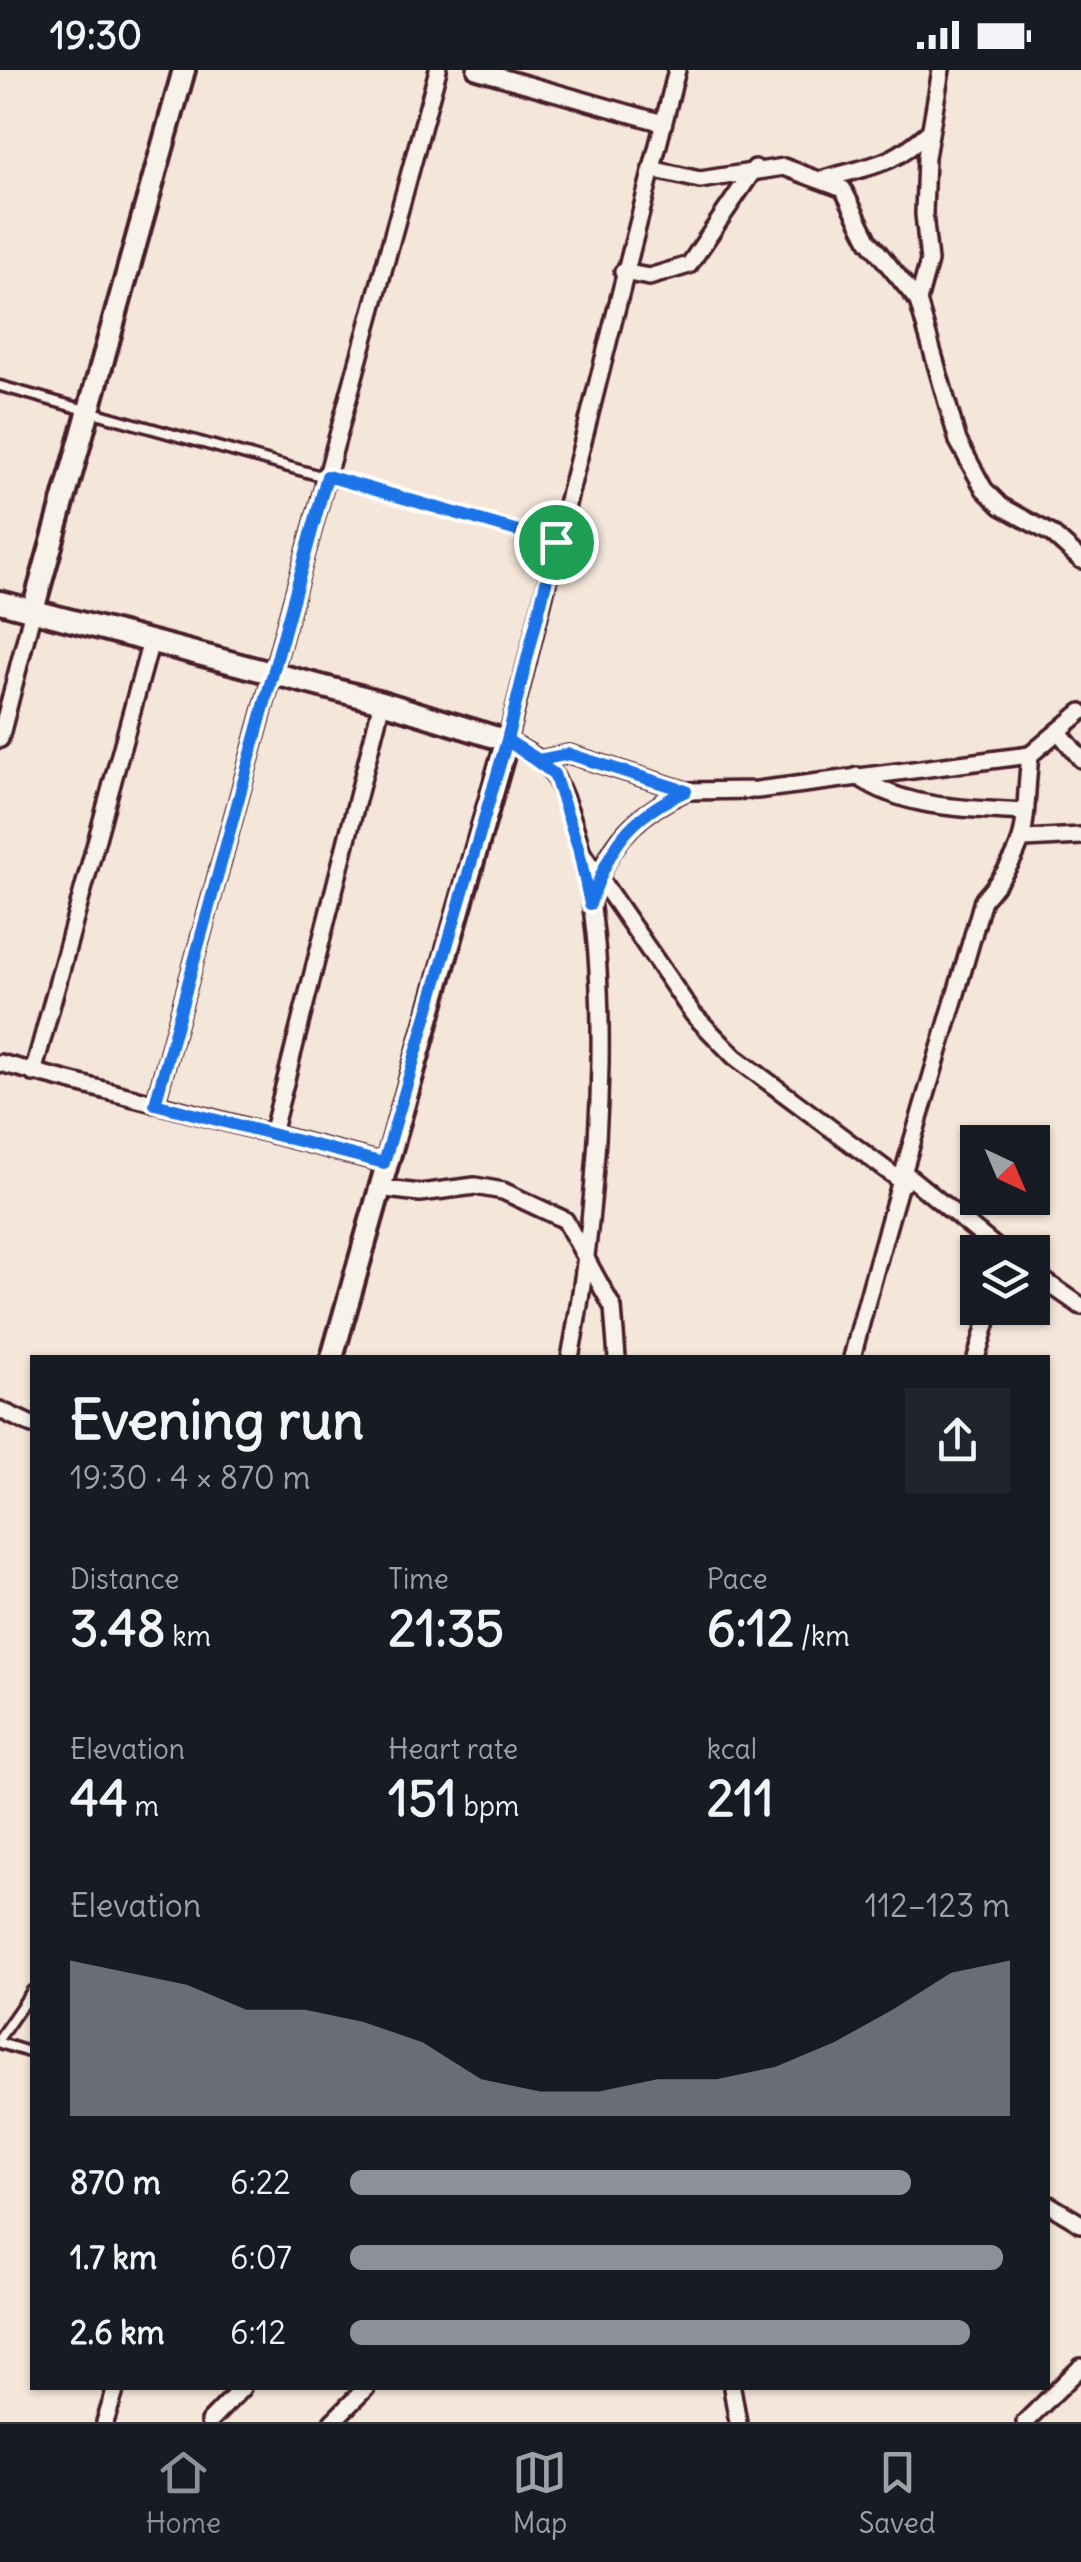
<!DOCTYPE html>
<meta charset="utf-8">
<style>
body{margin:0;font-family:Delius,sans-serif;background:#20242c;color:#f1f3f6;height:100vh;display:flex;flex-direction:column;font-size:38px;white-space:nowrap}
*{box-sizing:border-box;margin:0}
p{font-size:32px;color:#9ea1a6}
.icon{flex:none;width:55px;height:55px;fill:none;stroke:currentColor;stroke-width:2;stroke-linecap:round;stroke-linejoin:round}
.map{position:relative;flex:1;overflow:hidden}
.details{position:absolute;left:30px;top:1285px;width:1020px;height:1035px;display:flex;flex-direction:column;background:#171b24;border-radius:0px;box-shadow:0 2px 8px #0004}
.details>*{flex:none}
.needle{width:65px;rotate:136deg}
.buttons{position:absolute;left:960px;top:1055px;display:grid;gap:20px}
.buttons a{display:grid;place-items:center;width:90px;height:90px;border-radius:0px;background:#171b24;box-shadow:0 2px 8px #0004;font-size:50px}
.pin{position:absolute;display:grid;place-items:center;width:85px;height:85px;color:#fff;margin:-42px;border:5px solid #fff;border-radius:50%;box-shadow:0 2px 10px #0007}
.round{display:grid;place-items:center;flex:none;width:105px;height:105px;border-radius:0px;background:#20242c}
.overview{display:flex;align-items:center;justify-content:space-between;height:170px;padding:0 40px}
h1{font-size:55px;font-weight:700;line-height:75px}
.figures{display:grid;grid-template-columns:repeat(3,1fr);gap:15px;height:170px;padding:10px 40px}
.figures div{display:grid;align-content:center}
.figures b{font-size:50px;font-weight:700}
.figures small{font-size:28px;font-weight:400}
.figures p{font-size:28px}
.chart{height:280px;padding:20px 40px}
.chart p{display:flex;justify-content:space-between}
.chart svg{width:100%;height:180px;margin-top:10px;fill:#8c9099;opacity:.7}
ul{padding:0 40px;list-style:none;font-size:32px}
li{display:grid;grid-template-columns:160px 120px 1fr;align-items:center;height:75px}
li i{height:25px;border-radius:12px;background:#8c9099}
.status{display:flex;justify-content:space-between;align-items:center;height:70px;padding:0 50px;background:#171b24;direction:ltr}
.status svg{height:28px;fill:currentColor}
.tabs{display:flex;justify-content:space-around;align-items:center;height:140px;border-top:2px solid #363941;background:#171b24;font-size:28px;color:#9ea1a6}
.tabs a{display:grid;justify-items:center;gap:5px}
.tabs .current{color:#8c9099}
.map>svg:first-child{display:block}
.lines{fill:none;stroke-linecap:round;stroke-linejoin:round}
.service-casing{stroke:#4a1f2b;stroke-width:15}
.minor-casing{stroke:#4a1f2b;stroke-width:22}
.tertiary-casing{stroke:#4a1f2b;stroke-width:28}
.service{stroke:#f7f3e8;stroke-width:8}
.minor{stroke:#f7f3e8;stroke-width:15}
.tertiary{stroke:#f7f3e8;stroke-width:20}
.route-casing{stroke:#fff;stroke-width:20}
.route{stroke:#1a73e8;stroke-width:12}
</style>
<div class="status"><b>19:30</b><svg viewBox="0 0 49 12"><path d="M0 12V9h3v3zM5 12V6h3v6zM10 12V3h3v9zM15 12V0h3v12zM26 1h20v11H26zM47 4h2v5h-2z"/></svg></div>
<div class="map">
<svg width="1081" height="2352" viewBox="0 0 1081 2352">
<rect width="100%" height="100%" fill="#f4e6d9"/>
<filter id="ink" filterUnits="userSpaceOnUse"><feTurbulence type="fractalNoise" baseFrequency=".01" numOctaves="2"/><feDisplacementMap in="SourceGraphic" scale="20" xChannelSelector="R" yChannelSelector="G"/><feConvolveMatrix kernelMatrix="1 2 1 2 8 2 1 2 1" color-interpolation-filters="sRGB"/></filter>
<g filter="url(#ink)">
<g class="lines">
<defs>
<g id="service">
<path d="M0,316l556,156"/>
<path d="M0,1967l32,-46"/>
<path d="M0,1973l32,10"/>
</g>
<g id="minor">
<path d="M476,0l187,53"/>
<path d="M651,99l49,11 84,-13 59,22 26,52 49,60 40,140 26,48 17,17 51,28 29,26"/>
<path d="M821,110c50,-15 68,-12 109,-49"/>
<path d="M623,202l26,5 40,-12 66,-97"/>
<path d="M918,231l11,-40 -5,-47 2,-57 15,-87"/>
<path d="M1059,662l22,27"/>
<path d="M0,669l33,-129"/>
<path d="M539,690l30,-6 117,37 71,-1 273,-35"/>
<path d="M857,706c50,34 108,32 166,36"/>
<path d="M1025,769l56,-3"/>
<path d="M582,783l111,161 42,43 169,126"/>
<path d="M598,811c16,-46 45,-70 88,-90"/>
<path d="M0,993l384,100"/>
<path d="M33,1003l118,-432"/>
<path d="M155,1034l283,-1034"/>
<path d="M272,1064l110,-432"/>
<path d="M906,1104l96,78"/>
<path d="M378,1118l42,5 55,-7 28,5 62,29 48,88 4,50"/>
<path d="M1032,1202l49,34"/>
<path d="M570,1288c29,-152 56,-442 -15,-581 -9,-17 -32,-27 -48,-36l170,-671"/>
<path d="M852,1288c39,-154 88,-305 131,-458 51,-58 39,-73 47,-145l51,-43"/>
<path d="M976,1288l15,-50"/>
<path d="M0,1340l32,15"/>
<path d="M1048,2134l33,20"/>
<path d="M732,2318l6,34"/>
<path d="M105,2352l11,-34"/>
<path d="M209,2352l33,-34"/>
<path d="M332,2352l34,-34"/>
<path d="M1025,2352l56,-55"/>
</g>
<g id="tertiary">
<path d="M0,532l382,100 125,39 -175,617"/>
<path d="M33,540l151,-540"/>
</g>
</defs>
<use href="#service" class="service-casing"/>
<use href="#minor" class="minor-casing"/>
<use href="#tertiary" class="tertiary-casing"/>
<use href="#service" class="service"/>
<use href="#minor" class="minor"/>
<use href="#tertiary" class="tertiary"/>
</g>
</g>
<g class="lines" filter="url(#ink)">
<defs>
<path id="route" d="M556,472l-229,-66 -172,628 229,59 123,-423 47,34 24,73 12,57c21,-59 37,-86 96,-113l-117,-37 -30,6 -32,-20 49,-198"/>
</defs>
<use href="#route" class="route-casing"/>
<use href="#route" class="route"/>
</g>
</svg>
<div class="buttons">
<a><svg class="needle" viewBox="-14 -14 28 28"><path d="M0-13l5 13h-10z" fill="#e53935"/><path d="M0 13l5-13h-10z" fill="#9ea1a6"/></svg></a>
<a><svg class="icon" aria-label="layers" viewBox="0 0 24 24"><path d="M12 4l9 5-9 5-9-5zM3 14l9 5 9-5"/></svg></a>
</div>
<div class="pin" style="left:556px;top:472px;background:#1e9e55"><svg class="icon" aria-label="arrive" viewBox="0 0 24 24"><path d="M6 21V4h12l-3 4 3 4H6"/></svg></div>
<section class="details">
<div class="overview"><div><h1>Evening run</h1><p>19:30 · 4 × 870 m</p></div><a class="round"><svg class="icon" aria-label="share" viewBox="0 0 24 24"><path d="M12 15V3M7 8l5-5 5 5M5 13v7h14v-7"/></svg></a></div>
<div class="figures">
<div><p>Distance</p><b>3.48<small> km</small></b></div>
<div><p>Time</p><b>21:35</b></div>
<div><p>Pace</p><b>6:12<small> /km</small></b></div>
</div>
<div class="figures">
<div><p>Elevation</p><b>44<small> m</small></b></div>
<div><p>Heart rate</p><b>151<small> bpm</small></b></div>
<div><p>kcal</p><b>211</b></div>
</div>
<div class="chart"><p><span>Elevation</span>112–123 m</p>
<svg viewBox="0 0 160 44" preserveAspectRatio="none"><path d="M0 44V6L10 9L20 12L30 18L40 18L50 21L60 26L70 35L80 38L90 38L100 35L110 35L120 32L130 26L140 18L150 9L160 6V44z"/></svg>
</div>
<ul>
<li><b>870 m</b>6:22<i style="width:85%"></i></li>
<li><b>1.7 km</b>6:07<i style="width:99%"></i></li>
<li><b>2.6 km</b>6:12<i style="width:94%"></i></li>
</ul>
</section>
</div>
<nav class="tabs">
<a class="current"><svg class="icon" aria-label="home" viewBox="0 0 24 24"><path d="M3 11l9-7 9 7M6 9v11h12V9"/></svg>Home</a>
<a><svg class="icon" aria-label="map" viewBox="0 0 24 24"><path d="M3 6l6-2 6 2 6-2v14l-6 2-6-2-6 2zM9 4v14M15 6v14"/></svg>Map</a>
<a><svg class="icon" aria-label="saved" viewBox="0 0 24 24"><path d="M7 4h10v16l-5-4-5 4z"/></svg>Saved</a>
</nav>
